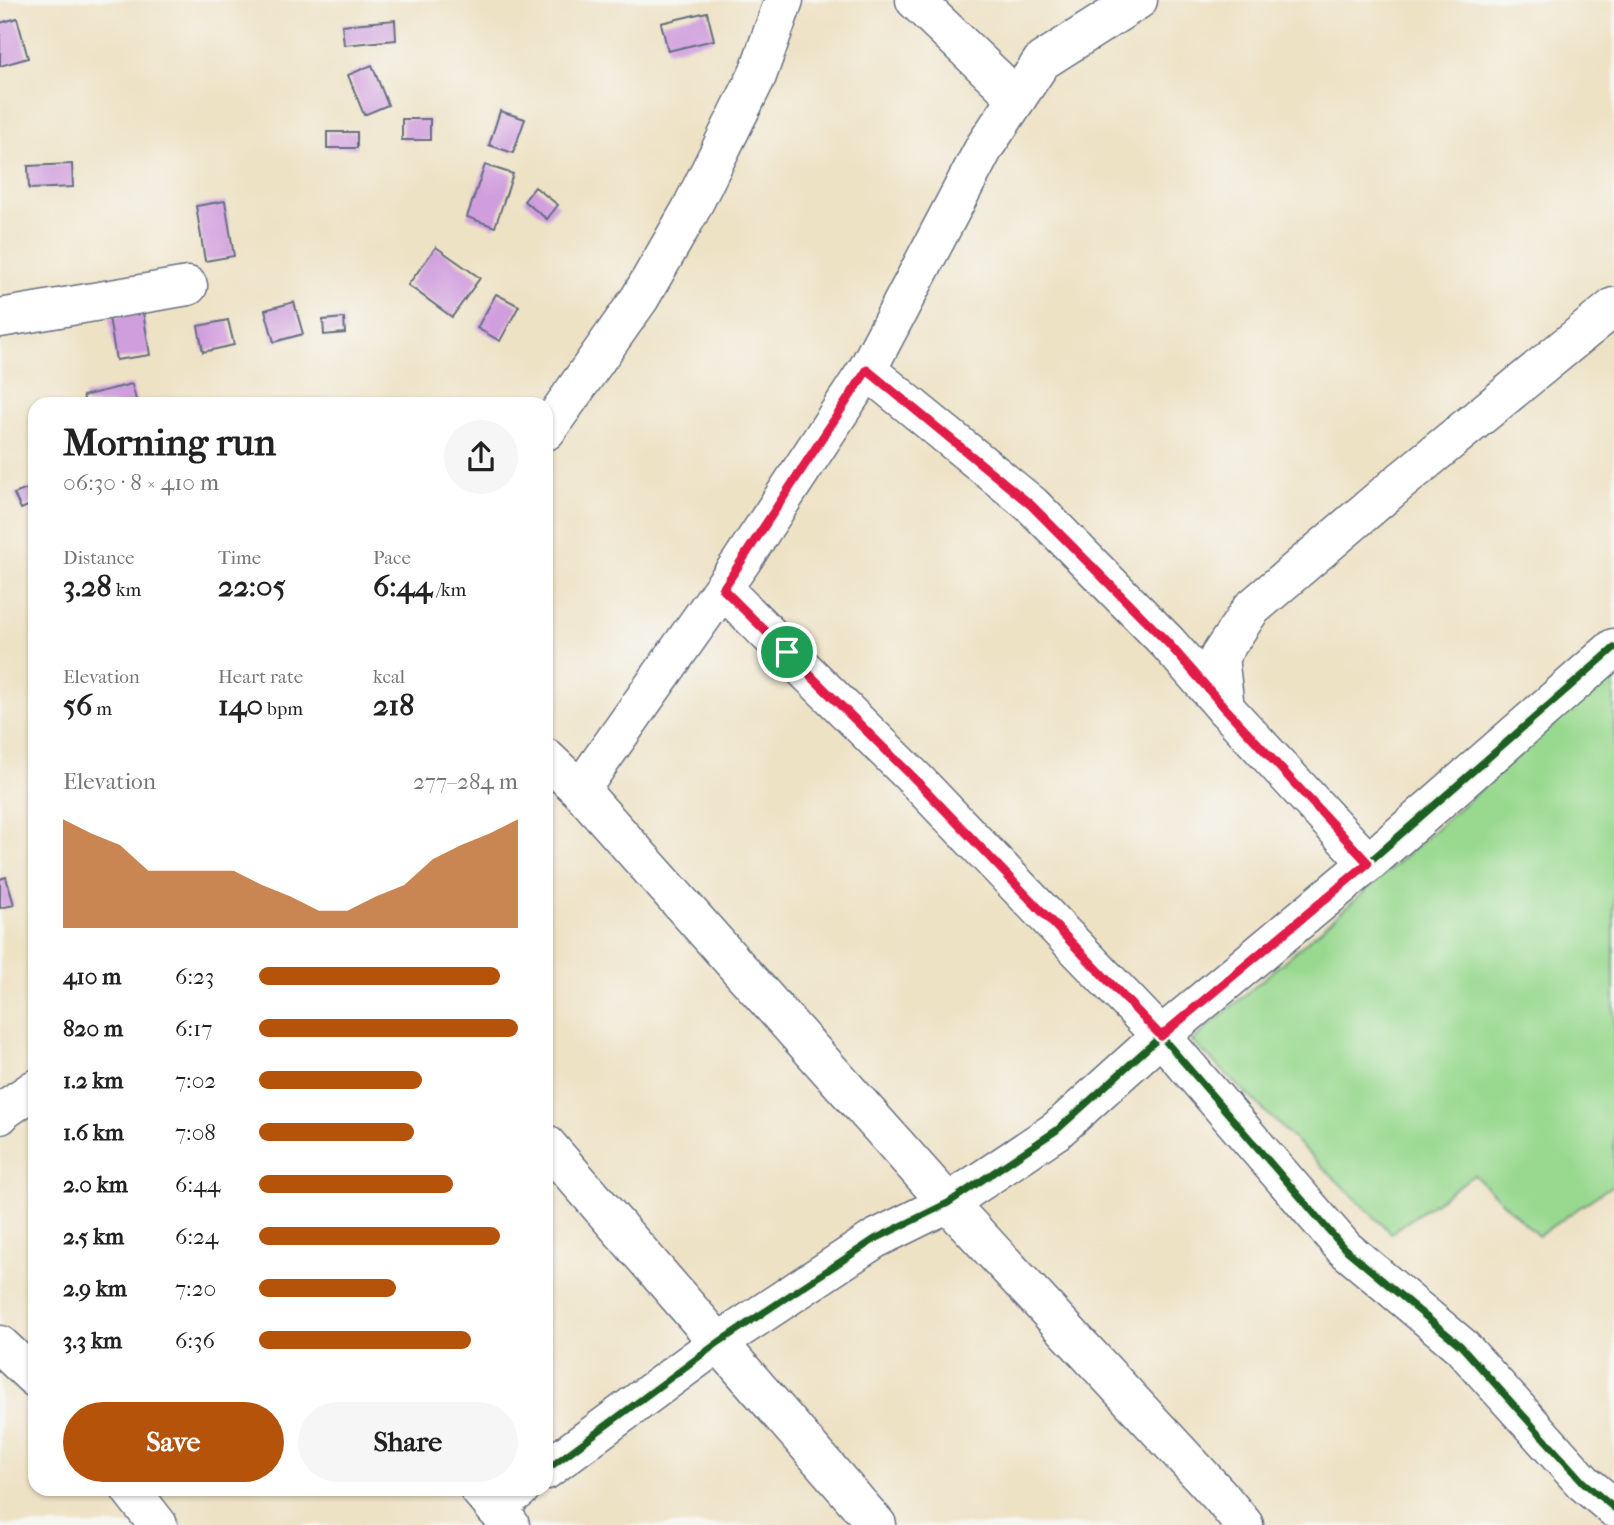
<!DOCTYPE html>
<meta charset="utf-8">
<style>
body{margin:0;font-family:"IM FELL French Canon",serif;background:#f6f6f6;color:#222;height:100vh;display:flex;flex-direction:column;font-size:26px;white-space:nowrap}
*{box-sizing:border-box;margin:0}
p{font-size:23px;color:#767676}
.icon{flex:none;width:38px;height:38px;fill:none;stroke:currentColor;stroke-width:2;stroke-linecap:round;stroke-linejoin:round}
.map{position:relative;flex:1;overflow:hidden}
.sheet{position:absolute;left:28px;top:397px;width:525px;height:1099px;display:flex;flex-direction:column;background:#fff;border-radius:21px;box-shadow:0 2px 5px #0004}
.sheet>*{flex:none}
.pin{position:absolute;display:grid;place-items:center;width:60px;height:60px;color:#fff;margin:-30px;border:4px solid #fff;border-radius:50%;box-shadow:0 2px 7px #0007}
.round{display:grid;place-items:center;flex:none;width:74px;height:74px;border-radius:37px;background:#f6f6f6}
.overview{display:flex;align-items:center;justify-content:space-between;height:119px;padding:0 35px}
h1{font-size:38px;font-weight:800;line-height:52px}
.figures{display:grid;grid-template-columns:repeat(3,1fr);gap:10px;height:119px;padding:7px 35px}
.figures div{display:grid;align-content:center}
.figures b{font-size:30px;font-weight:800}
.figures small{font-size:19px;font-weight:400}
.figures p{font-size:19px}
.chart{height:196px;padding:14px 35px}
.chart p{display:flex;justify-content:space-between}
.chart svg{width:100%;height:126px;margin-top:7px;fill:#b45309;opacity:.7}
.button{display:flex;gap:14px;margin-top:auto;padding:14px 35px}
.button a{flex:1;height:80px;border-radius:42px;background:#b45309;color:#fff;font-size:28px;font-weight:800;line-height:80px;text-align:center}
.button a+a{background:#f6f6f6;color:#222}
ul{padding:0 35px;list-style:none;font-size:23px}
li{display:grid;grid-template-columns:112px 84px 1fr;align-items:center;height:52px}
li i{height:18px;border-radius:9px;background:#b45309}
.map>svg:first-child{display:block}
.green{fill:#99d98f;stroke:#5a8476;stroke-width:2}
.building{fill:#d09ddd}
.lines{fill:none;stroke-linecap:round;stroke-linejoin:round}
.minor-casing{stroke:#656e82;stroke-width:41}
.minor{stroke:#fff;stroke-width:38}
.cycleway-casing{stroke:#f6f6f2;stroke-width:11}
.cycleway{stroke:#1b5e20;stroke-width:7}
.route-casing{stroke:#fff;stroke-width:14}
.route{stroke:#e11d48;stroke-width:9}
</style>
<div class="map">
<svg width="1614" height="1525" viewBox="0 0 1614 1525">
<rect width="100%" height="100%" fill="#f6f6f2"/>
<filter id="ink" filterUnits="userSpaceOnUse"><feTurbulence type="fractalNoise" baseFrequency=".0143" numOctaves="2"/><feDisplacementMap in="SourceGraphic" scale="14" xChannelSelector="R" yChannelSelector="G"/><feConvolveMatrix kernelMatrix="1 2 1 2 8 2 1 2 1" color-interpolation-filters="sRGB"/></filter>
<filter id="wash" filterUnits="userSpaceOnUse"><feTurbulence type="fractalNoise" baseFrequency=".00686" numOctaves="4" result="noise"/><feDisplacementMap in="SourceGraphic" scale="28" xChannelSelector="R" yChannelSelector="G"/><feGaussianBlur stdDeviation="1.57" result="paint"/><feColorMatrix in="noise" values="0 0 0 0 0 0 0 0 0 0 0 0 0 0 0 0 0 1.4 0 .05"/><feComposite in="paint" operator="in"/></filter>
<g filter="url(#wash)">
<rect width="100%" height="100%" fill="#eee2c5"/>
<path class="green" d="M1614,671v513l-76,52 -64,-61 -83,58 -199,-192 201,-174z"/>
<g id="blocks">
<g class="building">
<path d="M707,12l7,28 -46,11 -7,-28z"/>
<path d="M17,18l11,40 -28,8v-43z"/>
<path d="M395,20l1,20 -52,5 -2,-20z"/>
<path d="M372,65l16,40 -24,10 -16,-40z"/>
<path d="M500,111l25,8 -12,34 -24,-8z"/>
<rect x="402" y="119" width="28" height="21"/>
<rect x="327" y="132" width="30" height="16"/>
<path d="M72,164l1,23 -44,2 -1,-23z"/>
<path d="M485,165l28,9 -18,53 -28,-10z"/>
<path d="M535,187l23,18 -11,14 -23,-18z"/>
<path d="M225,201l9,55 -29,5 -9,-55z"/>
<path d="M436,247l44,31 -28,39 -44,-32z"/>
<path d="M496,294l23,12 -19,35 -23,-13z"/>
<path d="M294,302l9,32 -29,8 -9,-32z"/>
<path d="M143,312l7,43 -34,5 -7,-43z"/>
<path d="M344,318l1,15 -21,2 -1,-15z"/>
<path d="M228,320l6,25 -31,7 -5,-26z"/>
<path d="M132,384l5,20h-51l-3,-8z"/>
<path d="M35,486v17l-14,6 -7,-15z"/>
<path d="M6,877l8,28 -14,3v-29z"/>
</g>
</g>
</g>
<g filter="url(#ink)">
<use href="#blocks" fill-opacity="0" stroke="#656e82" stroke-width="2"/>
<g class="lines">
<defs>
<g id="minor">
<path d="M915,0l102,98"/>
<path d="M0,318l188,-32"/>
<path d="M867,370l165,135 136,138 57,65"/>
<path d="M546,431l94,-133 50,-87 67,-135 27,-76"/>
<path d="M723,589l192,190 246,257 183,212 117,98 122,136 31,26"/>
<path d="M546,758l34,32 368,413 272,293 24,29"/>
<path d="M580,790l161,-228 126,-192 118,-224 57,-85 96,-61"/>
<path d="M1368,863l-143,-155 -6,-51 32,-48 149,-127 214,-175"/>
<path d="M0,1115l4,-5 31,-21"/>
<path d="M546,1144l331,381"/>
<path d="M0,1345l35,33"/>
<path d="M546,1470l173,-128 156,-103 73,-36 109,-73 104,-94 207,-173 246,-215"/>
<path d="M130,1489l28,36"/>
<path d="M479,1489l31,36"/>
<path d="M495,1508l25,-19"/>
</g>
</defs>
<use href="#minor" class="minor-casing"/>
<use href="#minor" class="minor"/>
<defs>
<g id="cycleway">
<path d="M723,589l192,190 246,257 183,212 117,98 122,136 31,26"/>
<path d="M546,1470l173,-128 156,-103 73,-36 109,-73 104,-94 207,-173 246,-215"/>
</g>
</defs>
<use href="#cycleway" class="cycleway-casing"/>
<use href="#cycleway" class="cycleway"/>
</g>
</g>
<g class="lines" filter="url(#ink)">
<defs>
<path id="route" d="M867,370l164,135 137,138 57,65 143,155 -207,173 -246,-257 -192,-190z"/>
</defs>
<use href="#route" class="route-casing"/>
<use href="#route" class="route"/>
</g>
</svg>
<div class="pin" style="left:787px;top:652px;background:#1e9e55"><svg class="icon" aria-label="arrive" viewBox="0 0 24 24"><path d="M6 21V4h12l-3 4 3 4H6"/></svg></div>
<section class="sheet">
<div class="overview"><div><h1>Morning run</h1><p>06:30 · 8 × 410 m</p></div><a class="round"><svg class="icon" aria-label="share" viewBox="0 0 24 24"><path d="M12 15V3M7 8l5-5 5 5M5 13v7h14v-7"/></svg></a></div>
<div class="figures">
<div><p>Distance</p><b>3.28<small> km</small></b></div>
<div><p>Time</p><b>22:05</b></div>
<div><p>Pace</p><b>6:44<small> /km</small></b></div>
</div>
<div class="figures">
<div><p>Elevation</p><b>56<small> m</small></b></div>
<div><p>Heart rate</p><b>140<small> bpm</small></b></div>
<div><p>kcal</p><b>218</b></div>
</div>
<div class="chart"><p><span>Elevation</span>277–284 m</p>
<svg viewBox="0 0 160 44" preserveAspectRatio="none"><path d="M0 44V6L10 11L20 15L30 24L40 24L50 24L60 24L70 29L80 33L90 38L100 38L110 33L120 29L130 20L140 15L150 11L160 6V44z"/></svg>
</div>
<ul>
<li><b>410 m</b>6:23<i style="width:93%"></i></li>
<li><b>820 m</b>6:17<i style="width:100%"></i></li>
<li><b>1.2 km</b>7:02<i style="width:63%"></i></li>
<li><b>1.6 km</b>7:08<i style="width:60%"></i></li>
<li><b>2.0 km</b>6:44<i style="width:75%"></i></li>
<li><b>2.5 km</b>6:24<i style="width:93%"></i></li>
<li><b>2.9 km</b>7:20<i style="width:53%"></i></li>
<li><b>3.3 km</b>6:36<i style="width:82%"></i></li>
</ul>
<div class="button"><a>Save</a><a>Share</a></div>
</section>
</div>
